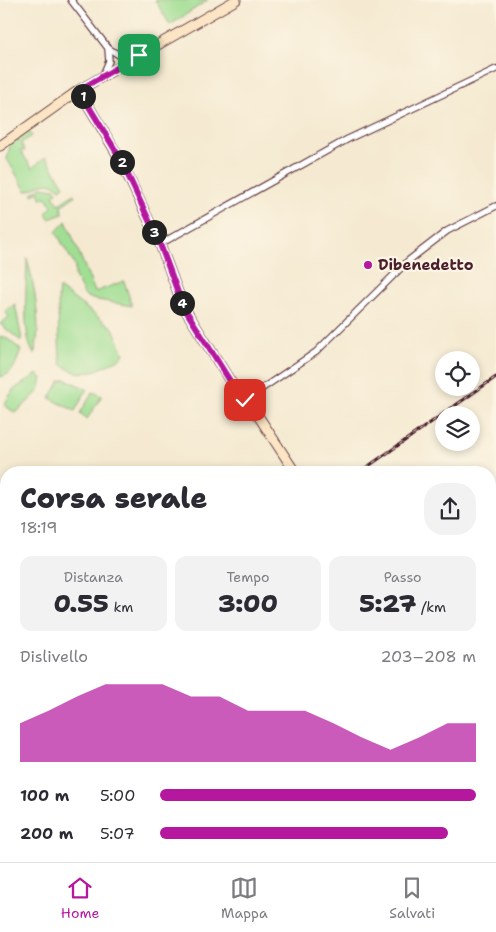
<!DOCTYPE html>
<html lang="it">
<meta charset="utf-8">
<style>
body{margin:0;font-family:"Shantell Sans",sans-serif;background:#f2f2f3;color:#2b2b33;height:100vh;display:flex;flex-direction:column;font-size:19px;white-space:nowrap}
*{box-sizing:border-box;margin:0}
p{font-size:16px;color:#7c7c81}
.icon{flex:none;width:28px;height:28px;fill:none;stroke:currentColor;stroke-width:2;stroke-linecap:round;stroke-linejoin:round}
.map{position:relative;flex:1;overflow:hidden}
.details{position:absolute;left:0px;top:466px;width:496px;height:396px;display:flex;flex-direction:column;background:#fff;border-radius:20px 20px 0 0;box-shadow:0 2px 8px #0003}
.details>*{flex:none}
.fabs{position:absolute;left:435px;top:351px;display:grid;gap:10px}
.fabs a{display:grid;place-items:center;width:45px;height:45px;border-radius:50%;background:#fff;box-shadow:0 2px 8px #0003;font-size:25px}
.pin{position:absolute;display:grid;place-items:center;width:42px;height:42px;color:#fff;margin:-21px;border-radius:10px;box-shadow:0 2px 8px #0006}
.km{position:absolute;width:25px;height:25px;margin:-12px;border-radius:50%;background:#222;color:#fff;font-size:14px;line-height:25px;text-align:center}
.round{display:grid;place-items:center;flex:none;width:52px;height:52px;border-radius:20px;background:#f2f2f3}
.summary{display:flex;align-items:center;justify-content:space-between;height:85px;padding:0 20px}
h1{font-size:28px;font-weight:800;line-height:38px}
.figures{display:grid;grid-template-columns:repeat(3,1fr);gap:8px;height:85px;padding:5px 20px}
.figures div{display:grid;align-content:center;border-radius:12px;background:#f2f2f3;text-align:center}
.figures b{font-size:25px;font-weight:800}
.figures small{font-size:14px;font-weight:400}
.figures p{font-size:14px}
.chart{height:140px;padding:10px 20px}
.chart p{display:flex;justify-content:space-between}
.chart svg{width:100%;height:90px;margin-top:5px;fill:#b5179e;opacity:.7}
ul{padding:0 20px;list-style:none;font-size:16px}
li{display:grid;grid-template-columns:80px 60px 1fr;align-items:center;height:38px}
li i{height:12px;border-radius:6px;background:#b5179e}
.menu{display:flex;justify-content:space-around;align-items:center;height:70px;border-top:1px solid #e1e1e2;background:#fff;font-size:14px;color:#7c7c81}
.menu a{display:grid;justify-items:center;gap:2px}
.menu .active{color:#b5179e}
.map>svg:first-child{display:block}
.green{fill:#a0de93;stroke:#757e5f}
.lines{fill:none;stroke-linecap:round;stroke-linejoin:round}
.street-casing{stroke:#643d44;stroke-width:8}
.secondary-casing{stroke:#643d44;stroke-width:11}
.street{stroke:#fff;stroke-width:5.5}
.secondary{stroke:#fce5c4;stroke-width:9}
.rail-casing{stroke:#4a1f2b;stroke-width:3}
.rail{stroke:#fcf5e5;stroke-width:1;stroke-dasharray:4;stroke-linecap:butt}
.route-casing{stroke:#fff;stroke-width:10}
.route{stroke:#b5179e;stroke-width:6}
.poi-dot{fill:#b5179e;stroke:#fcf5e5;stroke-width:2}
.labels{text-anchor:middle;stroke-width:4.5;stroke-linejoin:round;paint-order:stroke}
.poi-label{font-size:15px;font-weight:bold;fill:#4a1f2b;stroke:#fcf5e5;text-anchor:start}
</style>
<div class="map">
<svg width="496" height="862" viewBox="0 0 496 862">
<rect width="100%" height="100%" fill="#fcf5e5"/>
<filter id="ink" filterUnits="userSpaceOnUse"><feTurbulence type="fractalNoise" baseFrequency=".02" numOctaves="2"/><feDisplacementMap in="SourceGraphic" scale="10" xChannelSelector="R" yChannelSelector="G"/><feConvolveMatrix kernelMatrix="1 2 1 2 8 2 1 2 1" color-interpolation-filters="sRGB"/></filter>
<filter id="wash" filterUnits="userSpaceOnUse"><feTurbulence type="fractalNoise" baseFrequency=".0096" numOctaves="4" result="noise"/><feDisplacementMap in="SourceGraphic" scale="20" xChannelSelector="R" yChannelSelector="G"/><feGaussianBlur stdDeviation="1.12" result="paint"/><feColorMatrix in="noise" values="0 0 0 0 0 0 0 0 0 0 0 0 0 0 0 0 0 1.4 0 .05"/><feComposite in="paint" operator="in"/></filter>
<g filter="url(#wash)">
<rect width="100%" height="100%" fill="#f5ead1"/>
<g class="green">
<path d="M155,0h53l-38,25z"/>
<path d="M29,132l3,4 -11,7 4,8 -5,-1 12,18 14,-11 18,29 -4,3c-15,-13 -22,0 -34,2l-19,-32 3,-14z"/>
<path d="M42,187l13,2 2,3 -4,3 6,9 15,-10 1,2 -14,10 2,8 -14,5 -3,-6 6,-6 -6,-10 -4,2 -4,-7 -5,3 -1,-2z"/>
<path d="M66,221l29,71 29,-11 8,25 -40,-7 -8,-4 -9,-19v-10l-19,-34z"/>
<path d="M27,258c7,27 16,70 7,96 -13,-19 -7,-72 -7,-96z"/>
<path d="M59,288l54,40 11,26 -3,4c-20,10 -39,24 -60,6 -2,-6 -4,-70 -2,-76z"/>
<path d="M15,304l7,36 -1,1 -21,-17 9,-7 -4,-6z"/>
<path d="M0,336l8,3 13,11c-5,12 -7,25 -21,27z"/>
<path d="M37,374l5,4 -3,13 -22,21h-3l-10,-7 9,-15z"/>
<path d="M65,379l22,10 -12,22 -25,-13 10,-17z"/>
<path d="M93,392l9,4 -15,23 -7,-6z"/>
<path d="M6,788v58l-2,2 2,3 -2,3 7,7 5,-4 5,5h-16l-5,-6v-64z"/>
</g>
</g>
<g filter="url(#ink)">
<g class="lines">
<defs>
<g id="street">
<path d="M71,0l37,48 20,13"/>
<path d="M103,75l6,-14 -1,-13"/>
<path d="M160,244l188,-105 148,-70"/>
<path d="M245,400l71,-48 92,-91 39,-30 49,-25"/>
<path d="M0,658l6,4"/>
<path d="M0,698l6,-6"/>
<path d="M0,707l6,-6"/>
<path d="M0,769l6,-5"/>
<path d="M0,785l6,-3"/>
<path d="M266,856l7,6"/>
<path d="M0,860l2,2"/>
<path d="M92,862l5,-6"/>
<path d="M205,862l2,-6"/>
</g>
<g id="secondary">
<path d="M79,90l41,69 40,85 23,62 54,86 18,19 40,61"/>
<path d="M0,146l79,-56 157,-90"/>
<path d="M490,509l6,-2"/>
<path d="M490,640l6,4"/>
<path d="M0,652l6,4"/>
<path d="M0,777l6,-4"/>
<path d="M354,856l10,6"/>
</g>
</defs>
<use href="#street" class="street-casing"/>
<use href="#secondary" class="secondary-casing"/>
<use href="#street" class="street"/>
<use href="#secondary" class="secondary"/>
<defs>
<g id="rail">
<path d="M360,472l136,-95"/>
<path d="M0,736l6,-5"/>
<path d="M0,760l6,-3"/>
<path d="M288,856l7,6"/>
</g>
</defs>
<use href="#rail" class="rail-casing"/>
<use href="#rail" class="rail"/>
</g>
</g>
<g class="lines" filter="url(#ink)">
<defs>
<path id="route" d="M139,55l-60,35 41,68 40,86 23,62 54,86 8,8"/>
</defs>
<use href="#route" class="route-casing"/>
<use href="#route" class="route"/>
</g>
<circle class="poi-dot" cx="368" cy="265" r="5"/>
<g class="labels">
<g class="poi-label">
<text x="378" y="270">Dibenedetto</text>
</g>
</g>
</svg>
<div class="fabs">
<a><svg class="icon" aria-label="locate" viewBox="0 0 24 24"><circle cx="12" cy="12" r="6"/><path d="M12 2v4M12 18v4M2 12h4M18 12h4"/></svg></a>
<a><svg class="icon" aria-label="layers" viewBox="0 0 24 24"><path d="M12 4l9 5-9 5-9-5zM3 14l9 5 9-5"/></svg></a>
</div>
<div class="pin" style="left:139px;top:55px;background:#1e9e55"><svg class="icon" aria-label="arrive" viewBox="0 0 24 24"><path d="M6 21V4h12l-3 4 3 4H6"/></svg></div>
<div class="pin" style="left:245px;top:400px;background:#d93025"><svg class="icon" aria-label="check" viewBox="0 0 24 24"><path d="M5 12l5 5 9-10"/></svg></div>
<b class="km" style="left:83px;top:96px">1</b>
<b class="km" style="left:122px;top:162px">2</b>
<b class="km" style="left:154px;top:232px">3</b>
<b class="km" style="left:182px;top:303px">4</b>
<section class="details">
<div class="summary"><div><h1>Corsa serale</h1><p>18:19</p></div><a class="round"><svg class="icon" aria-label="share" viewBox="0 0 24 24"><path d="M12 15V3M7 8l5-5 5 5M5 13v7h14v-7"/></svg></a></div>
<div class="figures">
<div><p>Distanza</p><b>0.55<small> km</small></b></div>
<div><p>Tempo</p><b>3:00</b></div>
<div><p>Passo</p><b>5:27<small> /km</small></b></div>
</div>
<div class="chart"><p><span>Dislivello</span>203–208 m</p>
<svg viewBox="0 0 160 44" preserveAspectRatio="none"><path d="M0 44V25L10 19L20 12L30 6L40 6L50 6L60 12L70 12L80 19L90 19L100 19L110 25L120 32L130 38L140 32L150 25L160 25V44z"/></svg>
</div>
<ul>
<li><b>100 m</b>5:00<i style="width:100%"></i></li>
<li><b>200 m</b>5:07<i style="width:91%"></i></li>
</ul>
</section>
</div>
<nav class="menu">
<a class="active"><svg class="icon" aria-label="home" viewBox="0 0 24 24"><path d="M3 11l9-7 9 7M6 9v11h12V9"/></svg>Home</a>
<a><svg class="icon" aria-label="map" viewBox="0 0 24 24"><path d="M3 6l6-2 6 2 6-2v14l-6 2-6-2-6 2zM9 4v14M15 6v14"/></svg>Mappa</a>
<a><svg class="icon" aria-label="saved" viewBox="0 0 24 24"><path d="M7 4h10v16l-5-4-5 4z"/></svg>Salvati</a>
</nav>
